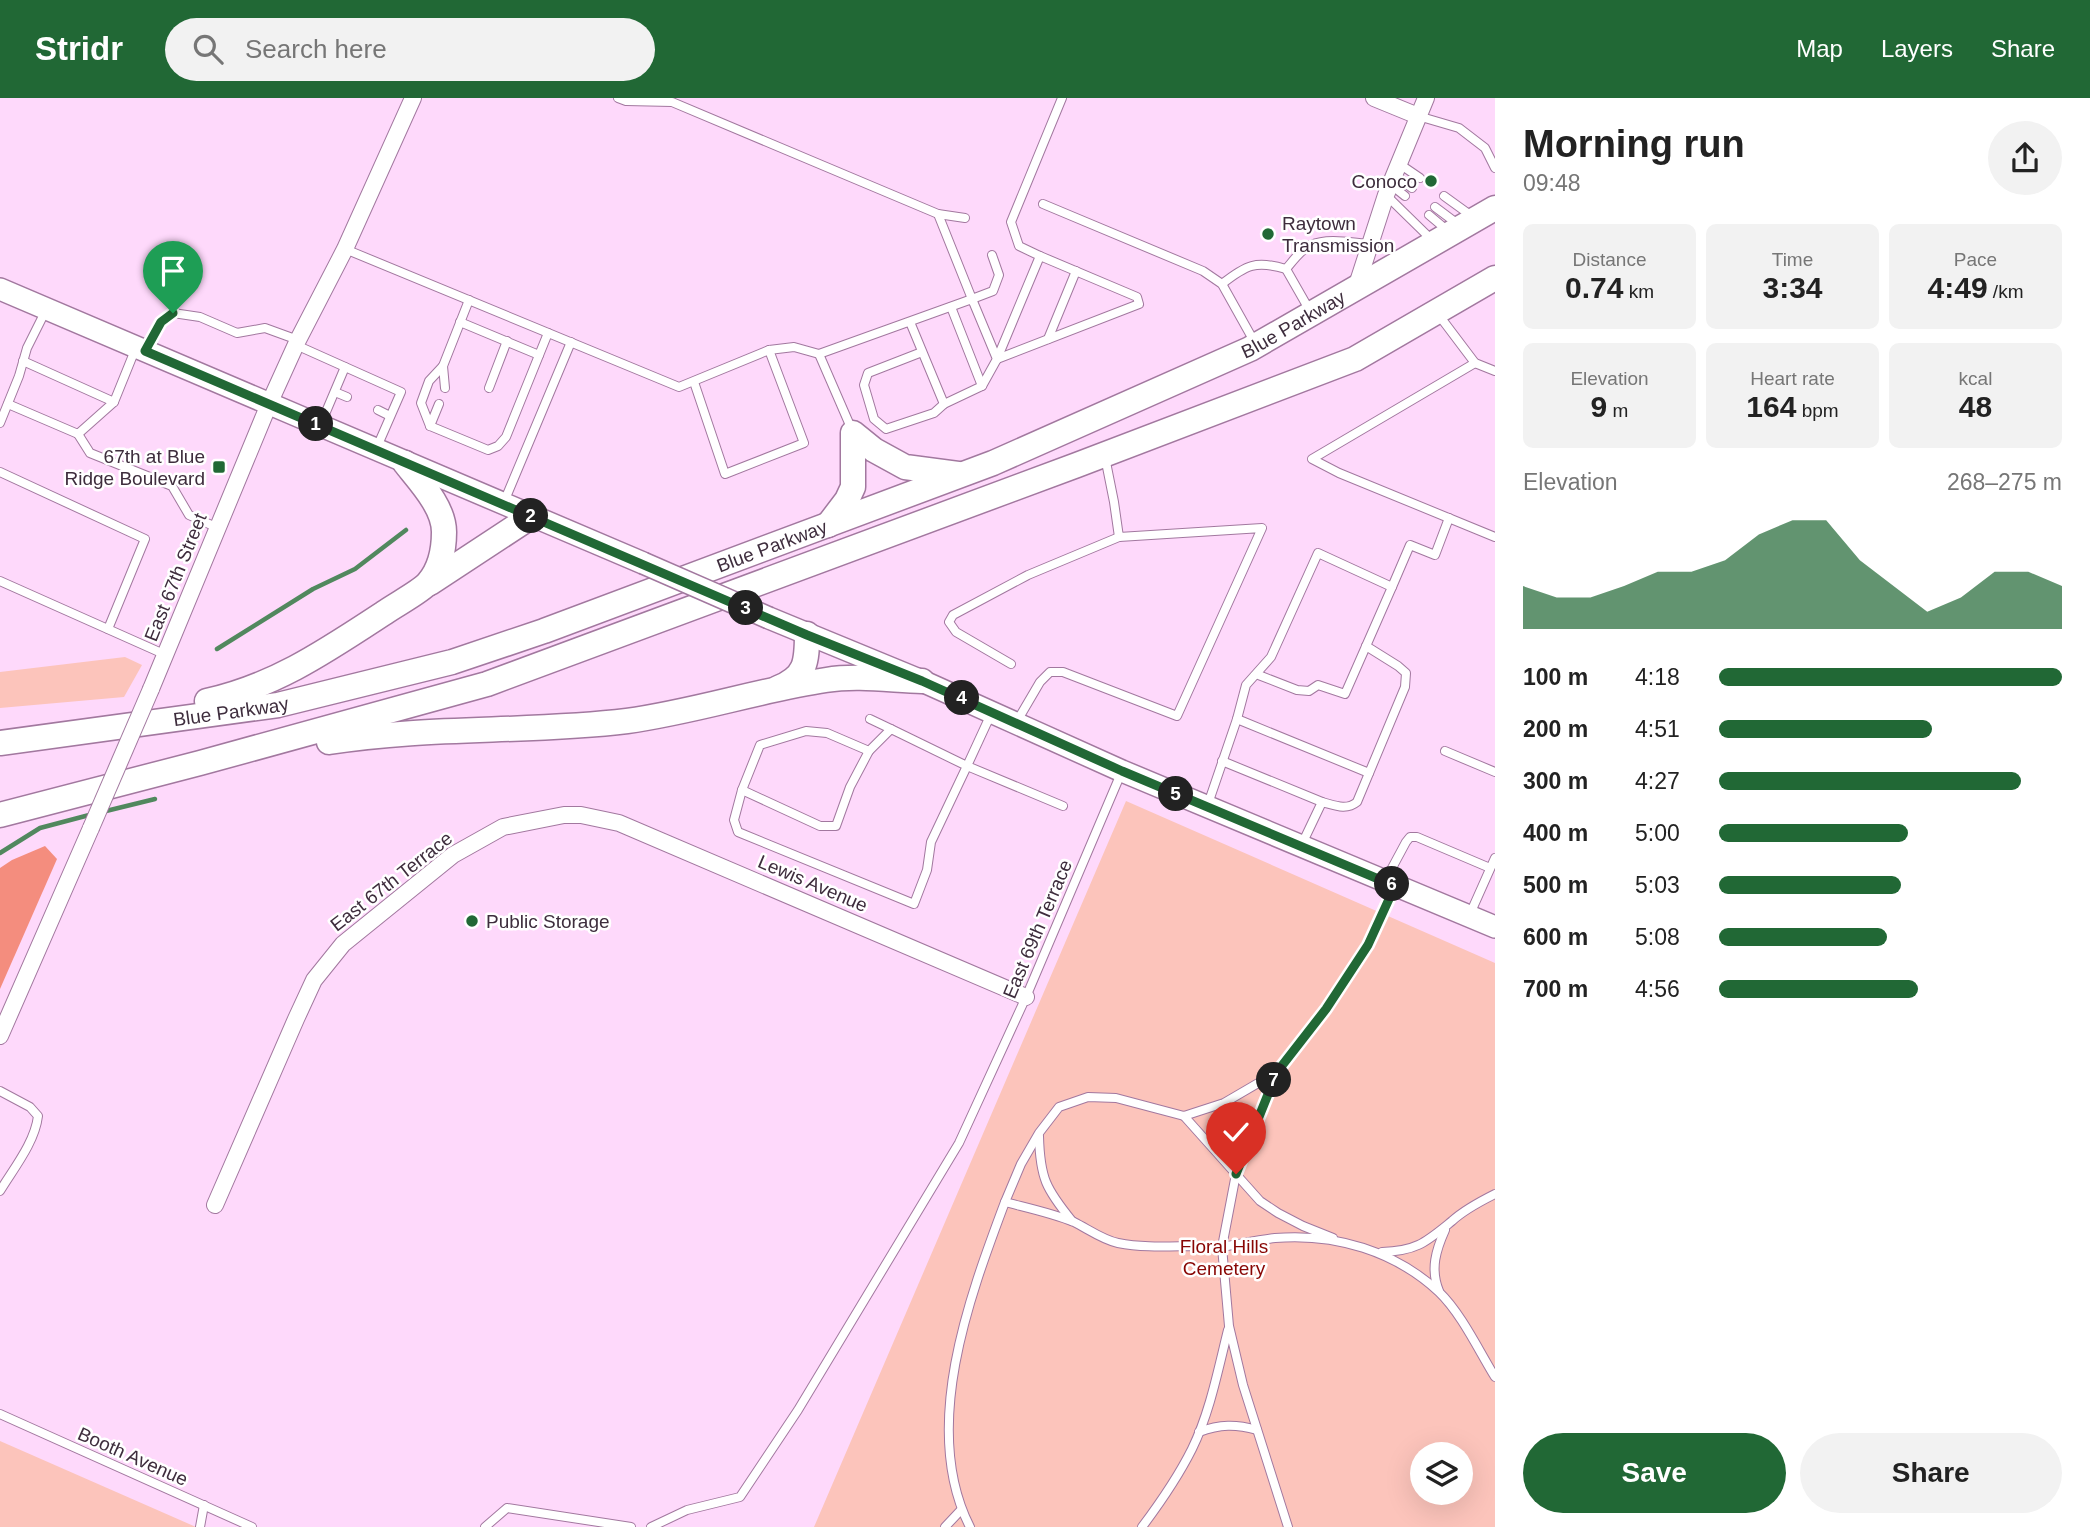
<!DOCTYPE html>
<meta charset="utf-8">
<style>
body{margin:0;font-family:Helvetica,sans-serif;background:#f2f2f2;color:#222;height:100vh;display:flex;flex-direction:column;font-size:26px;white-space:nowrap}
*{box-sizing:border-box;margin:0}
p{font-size:23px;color:#767676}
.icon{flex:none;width:38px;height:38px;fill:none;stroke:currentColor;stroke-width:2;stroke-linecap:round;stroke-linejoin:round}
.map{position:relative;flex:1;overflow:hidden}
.side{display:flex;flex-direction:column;background:#fff;width:595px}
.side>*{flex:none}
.buttons{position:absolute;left:1410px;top:1344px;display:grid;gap:14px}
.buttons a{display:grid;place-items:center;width:63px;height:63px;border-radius:50%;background:#fff;box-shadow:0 7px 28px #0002;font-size:35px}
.pin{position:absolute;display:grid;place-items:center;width:60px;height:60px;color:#fff;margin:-72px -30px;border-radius:50% 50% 50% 0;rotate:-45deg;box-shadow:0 0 7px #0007}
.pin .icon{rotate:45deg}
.km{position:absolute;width:35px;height:35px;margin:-18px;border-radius:50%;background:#222;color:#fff;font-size:19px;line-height:35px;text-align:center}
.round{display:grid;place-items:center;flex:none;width:74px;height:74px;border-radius:37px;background:#f2f2f2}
.summary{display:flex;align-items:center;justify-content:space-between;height:119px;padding:0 28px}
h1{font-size:38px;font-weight:700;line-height:52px}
.stats{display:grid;grid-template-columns:repeat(3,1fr);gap:10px;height:119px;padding:7px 28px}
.stats div{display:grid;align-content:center;border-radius:10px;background:#f2f2f2;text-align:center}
.stats b{font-size:30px;font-weight:700}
.stats small{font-size:19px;font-weight:400}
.stats p{font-size:19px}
.chart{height:196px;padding:14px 28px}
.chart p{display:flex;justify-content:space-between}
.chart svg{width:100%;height:126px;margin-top:7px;fill:#216835;opacity:.7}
.button{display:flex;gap:14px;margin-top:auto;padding:14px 28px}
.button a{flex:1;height:80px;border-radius:42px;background:#216835;color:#fff;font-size:28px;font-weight:700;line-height:80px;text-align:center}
.button a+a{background:#f2f2f2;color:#222}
ul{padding:0 28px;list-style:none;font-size:23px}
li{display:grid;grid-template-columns:112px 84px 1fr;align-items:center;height:52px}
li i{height:18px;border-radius:9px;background:#216835}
header{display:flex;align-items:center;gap:42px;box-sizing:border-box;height:98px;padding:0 35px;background:#216835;color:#fff}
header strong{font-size:33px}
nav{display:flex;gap:38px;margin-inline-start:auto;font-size:24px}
.search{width:490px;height:63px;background:#f2f2f2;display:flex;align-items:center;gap:18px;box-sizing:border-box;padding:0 24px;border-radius:38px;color:#767676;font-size:26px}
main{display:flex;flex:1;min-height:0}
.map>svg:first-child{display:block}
.green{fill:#fcc4bb;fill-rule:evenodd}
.forest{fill:#f48d7e}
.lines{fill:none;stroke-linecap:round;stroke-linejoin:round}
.stream{stroke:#51885e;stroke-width:4.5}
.service-casing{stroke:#a2789f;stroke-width:10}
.minor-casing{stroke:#a2789f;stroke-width:18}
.secondary-casing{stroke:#a2789f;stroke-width:24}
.trunk-casing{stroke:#a2789f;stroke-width:27}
.service{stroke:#fff;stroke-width:8}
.minor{stroke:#fff;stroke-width:16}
.secondary{stroke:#fff;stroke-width:21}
.trunk{stroke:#fff;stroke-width:24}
.minor-bridge-casing{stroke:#a2789f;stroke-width:18;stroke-linecap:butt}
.secondary-bridge-casing{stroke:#a2789f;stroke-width:24;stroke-linecap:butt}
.minor-bridge{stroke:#fff;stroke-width:16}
.secondary-bridge{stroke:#fff;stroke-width:21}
.route-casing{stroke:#fff;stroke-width:14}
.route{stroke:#216835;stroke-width:9}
.poi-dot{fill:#216835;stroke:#fff;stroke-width:2.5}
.labels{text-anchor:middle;stroke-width:5;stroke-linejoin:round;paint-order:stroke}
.poi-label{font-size:19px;fill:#3e2d3d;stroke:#fff;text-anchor:end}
.street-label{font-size:19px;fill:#3e2d3d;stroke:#fff}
.park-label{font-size:19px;fill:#880604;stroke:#fff}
</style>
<header>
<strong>Stridr</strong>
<div class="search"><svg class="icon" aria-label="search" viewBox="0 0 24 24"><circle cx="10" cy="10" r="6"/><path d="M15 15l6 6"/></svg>Search here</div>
<nav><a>Map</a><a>Layers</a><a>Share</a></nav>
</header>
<main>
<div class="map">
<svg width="1495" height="1429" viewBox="0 0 1495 1429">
<rect width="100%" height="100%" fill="#fed9fb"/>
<g class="green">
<path d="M125,559l17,8 -18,32 -124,11v-36z"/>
<path d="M1126,703l369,162v564h-681zM1423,1356h38v39h-38z"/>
<path d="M0,1343l196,86h-196z"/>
</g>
<path class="forest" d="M45,748l12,13 -57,130v-121l12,-8z"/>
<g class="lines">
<g class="stream">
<path d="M217,551l96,-60 42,-20 51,-39"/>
<path d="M102,714l53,-13"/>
<path d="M0,755l40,-25 53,-14"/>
</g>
<defs>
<g id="service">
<path d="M618,0l8,3 46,1 266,112 34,85 21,-8 6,-16 -7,-20"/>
<path d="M1418,18l41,12 26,20 10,20"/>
<path d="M1398,65l22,15"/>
<path d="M1394,76l18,14"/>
<path d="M1390,86l15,12"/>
<path d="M1386,97l46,45"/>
<path d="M1444,98l29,21"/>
<path d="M1043,106l160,67 19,13 33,59"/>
<path d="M1435,109l24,18"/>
<path d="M938,116l27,4"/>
<path d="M1429,117l19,16"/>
<path d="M345,151l334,138 90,-37 25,-3 25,7"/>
<path d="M1222,186c24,-19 34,-24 64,-15"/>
<path d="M951,209l31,79"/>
<path d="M1310,213l-24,-42c7,-8 15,-20 25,-24 17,-8 42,-2 59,-1"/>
<path d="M1438,216l37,49 20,8"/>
<path d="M460,224l79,33"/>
<path d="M1048,241l28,-68"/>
<path d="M296,247l105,47 -24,55"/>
<path d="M146,250l15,-26 12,-9 27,4 37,16 28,-5 33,12"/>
<path d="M922,254l-54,21 -4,12 10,34 12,10 48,-16 10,-9"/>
<path d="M997,261l43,-103 -21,-10 -8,-24 51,-124"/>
<path d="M997,261l142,-55 -2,-7 -97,-41"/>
<path d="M23,263l91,41"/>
<path d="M1475,265l-163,96 27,14 156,64"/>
<path d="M694,284l31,92 79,-31 -35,-93"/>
<path d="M445,290l-2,-22 26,-66"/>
<path d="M489,290l18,-47"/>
<path d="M335,294l12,5"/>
<path d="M8,306l70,30 36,-32 21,-52"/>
<path d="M439,306l-9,22 58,24 10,-4 8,-9 42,-104"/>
<path d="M378,312l12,6"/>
<path d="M0,325l19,-47 8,-28 18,-36"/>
<path d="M320,328l25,-59"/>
<path d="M430,328l-9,-23 8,-22 14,-15"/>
<path d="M852,332l-33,-76 153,-55 25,60 -15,27 -38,18 -34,-82"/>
<path d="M78,336l12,19 82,33 17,29 29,13"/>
<path d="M0,374l145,67 -37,90"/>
<path d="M504,404l67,-160"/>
<path d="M0,483l166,74"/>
<path d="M1392,489l18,-42 25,10 14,-37"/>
<path d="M1011,566l-55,-32 -7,-10 4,-7 75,-40 91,-38"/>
<path d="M991,616l-24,52 -76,-37 -22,22 -42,-18 -21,-2 -46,14 -18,45 -8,30 4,12 176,72 13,-34 4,-28 36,-76 96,40"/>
<path d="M870,621l21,10"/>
<path d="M1237,621l132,54"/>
<path d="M1016,625l24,-41 10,-10h13l114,44 85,-188 -143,9 -5,-35 -9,-45"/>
<path d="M1445,653l50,21"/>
<path d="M1222,663l100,41 -20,42"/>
<path d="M742,692l78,36h16l14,-39 19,-36"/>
<path d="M1322,704c12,3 24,9 35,0l48,-115 1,-14 -8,-7 -32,-20"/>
<path d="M1208,706l29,-85 9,-34 25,-28 47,-104 74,34 -47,107 -27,-9 -9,6 -12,-1 -41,-16"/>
<path d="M1385,783l21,-39 4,-5h7l73,31"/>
<path d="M1470,816l25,-56"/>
<path d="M1277,974l-41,102 -14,73c-34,-3 -69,3 -104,-4 -15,-3 -30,-14 -44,-21 -22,-9 -46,-14 -69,-20l16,-38 18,-31 20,-26 29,-10 28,1 68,18 40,-13 53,-31 49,-63 42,-64 27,-59"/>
<path d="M0,993l30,16 8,9c-3,26 -24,52 -38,75"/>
<path d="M1184,1018l76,85 18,12 25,13 30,12"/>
<path d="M1039,1038c1,42 7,53 33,85"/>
<path d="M1382,1154c35,-1 44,-10 70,-31 12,-11 29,-20 43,-27"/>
<path d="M1439,1193c-9,-22 -3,-41 6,-61"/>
<path d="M0,1316l252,113"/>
<path d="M1199,1334c21,-8 37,-8 58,-2"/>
<path d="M200,1429l4,-22"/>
<path d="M485,1429l22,-19 124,19"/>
<path d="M651,1429l36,-17 53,-13 58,-87 161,-267 67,-146 96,-226"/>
<path d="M945,1429l16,-17"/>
<path d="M970,1429c-50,-98 -1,-229 35,-325"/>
<path d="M1142,1429c18,-24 36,-50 50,-78 18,-37 26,-79 36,-119"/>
<path d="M1288,1429l-45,-142 -14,-59 -7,-79c18,-3 36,-7 53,-9 60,-5 120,13 164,54 22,21 40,59 56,85"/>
</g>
<g id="minor">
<path d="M1374,0l44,18"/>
<path d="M1356,190l30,-93 40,-97"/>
<path d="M151,591l118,-285 29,-64 47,-91 68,-151"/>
<path d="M0,938l91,-208"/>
<path d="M215,1107l81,-186 18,-39 29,-36 110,-89 50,-28 61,-12h17l38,8 407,174"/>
</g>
<g id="secondary">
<path d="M0,191l643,274"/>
<path d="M769,520l153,63 200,90 373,156"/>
</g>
<g id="trunk">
<path d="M828,427l19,-25 6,-13v-54l21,17 31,17 53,7"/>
<path d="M430,485l102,-67"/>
<path d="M778,590c28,-11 29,-26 29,-54"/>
<path d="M207,603c68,-15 119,-50 177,-88 11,-8 36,-21 44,-30 12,-14 16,-33 16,-51 0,-25 -24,-50 -39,-69"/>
<path d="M329,644c99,-16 199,-9 298,-21 67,-9 132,-31 199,-41 31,-5 64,0 96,1"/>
<path id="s1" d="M0,645l278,-38 174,-43 92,-31 449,-168 257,-114 245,-141"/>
<path d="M0,717l200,-52 287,-79 590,-219 278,-106 140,-81"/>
</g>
</defs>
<use href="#service" class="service-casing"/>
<use href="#minor" class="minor-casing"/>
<use href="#secondary" class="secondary-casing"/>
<use href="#trunk" class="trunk-casing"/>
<use href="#service" class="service"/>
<use href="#minor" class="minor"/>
<use href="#secondary" class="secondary"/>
<use href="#trunk" class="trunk"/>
<defs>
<path id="minor-bridge" d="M91,730l60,-139"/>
<path id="secondary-bridge" d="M643,465l126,55"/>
</defs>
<use href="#minor-bridge" class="minor-bridge-casing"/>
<use href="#secondary-bridge" class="secondary-bridge-casing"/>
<use href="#minor-bridge" class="minor-bridge"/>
<use href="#secondary-bridge" class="secondary-bridge"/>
</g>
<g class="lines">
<defs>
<path id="route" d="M173,215l-12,9 -16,29 662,284 115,46 200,90 273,115 -27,59 -42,64 -49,63 -41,102"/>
</defs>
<use href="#route" class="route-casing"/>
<use href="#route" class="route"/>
</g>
<g class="poi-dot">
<circle cx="1431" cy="83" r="7"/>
<circle cx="1268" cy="136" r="7"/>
<rect x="212" y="362" width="14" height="14" rx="3.5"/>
<circle cx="472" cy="823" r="7"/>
</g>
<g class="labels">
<g class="poi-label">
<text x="1417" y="90">Conoco</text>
<text x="1282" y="132" text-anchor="start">Raytown<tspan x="1282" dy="22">Transmission</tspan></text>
<text x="205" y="365">67th at Blue<tspan x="205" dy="22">Ridge Boulevard</tspan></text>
<text x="486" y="830" text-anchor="start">Public Storage</text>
</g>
<g class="street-label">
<text dy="7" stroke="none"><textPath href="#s1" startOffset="1367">Blue Parkway</textPath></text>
<text dy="7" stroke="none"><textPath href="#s1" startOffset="800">Blue Parkway</textPath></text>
<text transform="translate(175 479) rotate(-68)" y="7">East 67th Street</text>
<text dy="7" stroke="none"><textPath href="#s1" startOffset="233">Blue Parkway</textPath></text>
<text transform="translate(391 783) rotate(-38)" y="7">East 67th Terrace</text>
<text transform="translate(813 785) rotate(23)" y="7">Lewis Avenue</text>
<text transform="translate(1037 831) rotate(-67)" y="7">East 69th Terrace</text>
<text transform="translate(133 1358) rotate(24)" y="7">Booth Avenue</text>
</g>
<g class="park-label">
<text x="1224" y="1155">Floral Hills<tspan x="1224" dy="22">Cemetery</tspan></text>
</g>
</g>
</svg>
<div class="buttons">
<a><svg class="icon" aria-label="layers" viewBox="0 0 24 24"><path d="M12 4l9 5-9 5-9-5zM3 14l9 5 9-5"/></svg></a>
</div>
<div class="pin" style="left:173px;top:215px;background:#1e9e55"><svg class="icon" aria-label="arrive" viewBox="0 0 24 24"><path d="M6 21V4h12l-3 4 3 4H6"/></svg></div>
<div class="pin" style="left:1236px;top:1076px;background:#d93025"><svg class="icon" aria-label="check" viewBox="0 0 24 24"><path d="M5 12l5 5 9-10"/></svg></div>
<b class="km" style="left:316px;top:326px">1</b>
<b class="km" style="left:531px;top:418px">2</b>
<b class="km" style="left:746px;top:510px">3</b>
<b class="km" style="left:962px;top:600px">4</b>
<b class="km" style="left:1176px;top:696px">5</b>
<b class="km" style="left:1392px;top:786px">6</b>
<b class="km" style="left:1274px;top:982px">7</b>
</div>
<section class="side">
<div class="summary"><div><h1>Morning run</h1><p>09:48</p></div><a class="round"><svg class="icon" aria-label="share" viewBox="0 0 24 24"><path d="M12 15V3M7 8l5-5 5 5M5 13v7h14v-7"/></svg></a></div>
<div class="stats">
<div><p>Distance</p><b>0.74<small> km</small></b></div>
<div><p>Time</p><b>3:34</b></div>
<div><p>Pace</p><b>4:49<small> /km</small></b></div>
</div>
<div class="stats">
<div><p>Elevation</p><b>9<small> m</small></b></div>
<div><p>Heart rate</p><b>164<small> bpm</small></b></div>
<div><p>kcal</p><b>48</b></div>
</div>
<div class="chart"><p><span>Elevation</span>268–275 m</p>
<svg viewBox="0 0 160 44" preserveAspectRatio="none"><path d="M0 44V29L10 33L20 33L30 29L40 24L50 24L60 20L70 11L80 6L90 6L100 20L110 29L120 38L130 33L140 24L150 24L160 29V44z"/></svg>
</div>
<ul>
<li><b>100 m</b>4:18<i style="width:100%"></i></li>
<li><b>200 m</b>4:51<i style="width:62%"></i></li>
<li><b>300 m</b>4:27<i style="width:88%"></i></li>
<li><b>400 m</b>5:00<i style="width:55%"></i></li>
<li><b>500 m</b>5:03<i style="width:53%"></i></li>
<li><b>600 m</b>5:08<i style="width:49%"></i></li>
<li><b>700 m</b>4:56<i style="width:58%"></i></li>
</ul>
<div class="button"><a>Save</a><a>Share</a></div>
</section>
</main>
